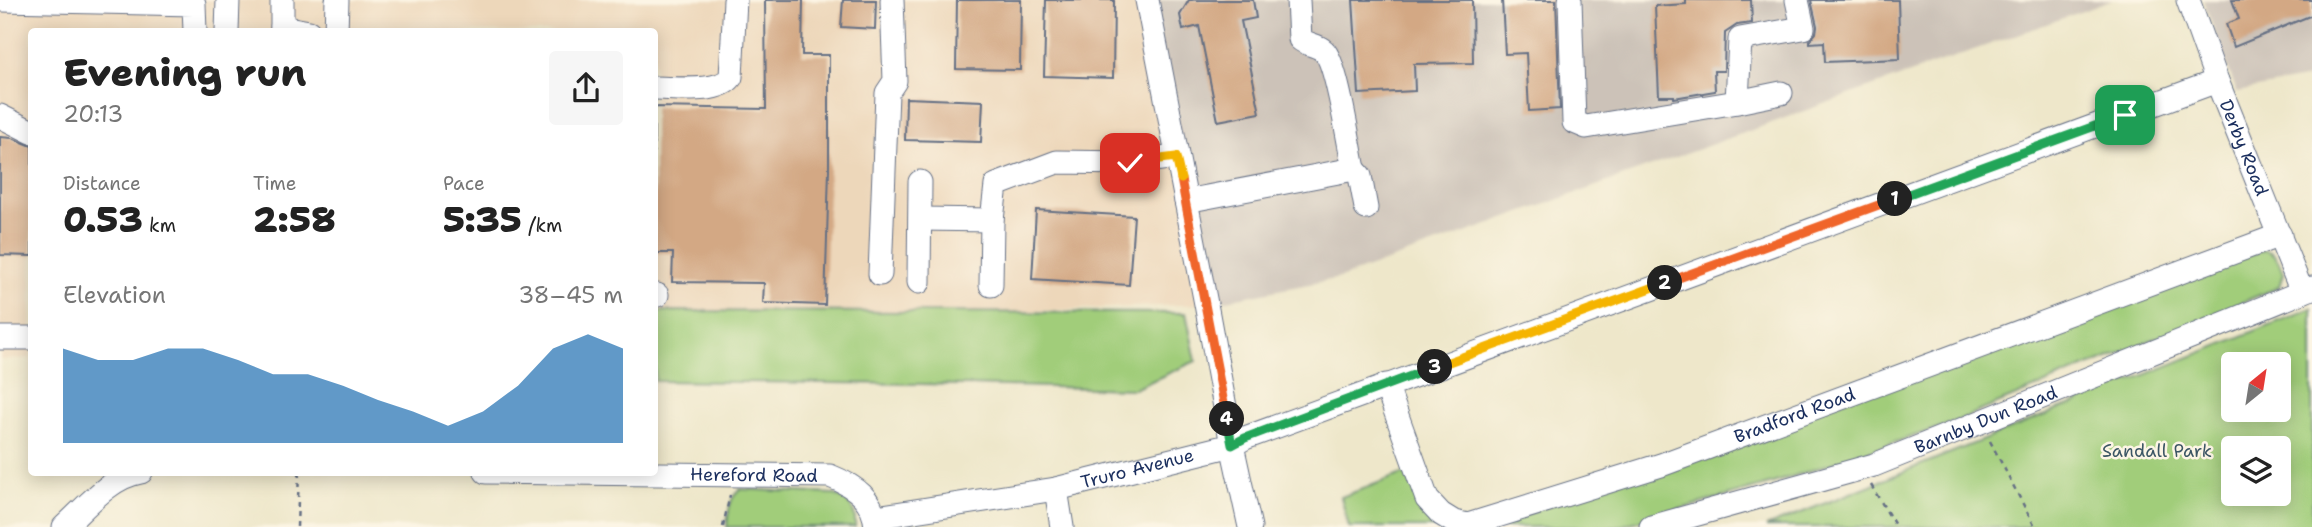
<!DOCTYPE html>
<meta charset="utf-8">
<style>
body{margin:0;font-family:"Shantell Sans",sans-serif;background:#f6f6f6;color:#222;height:100vh;display:flex;flex-direction:column;font-size:26px;white-space:nowrap}
*{box-sizing:border-box;margin:0}
p{font-size:23px;color:#767676}
.icon{flex:none;width:38px;height:38px;fill:none;stroke:currentColor;stroke-width:2;stroke-linecap:round;stroke-linejoin:round}
.map{position:relative;flex:1;overflow:hidden}
.details{position:absolute;left:28px;top:28px;width:630px;height:448px;display:flex;flex-direction:column;background:#fff;border-radius:7px;box-shadow:0 4px 18px #0003}
.details>*{flex:none}
.needle{width:46px;rotate:30deg}
.tools{position:absolute;left:2221px;top:352px;display:grid;gap:14px}
.tools a{display:grid;place-items:center;width:70px;height:70px;border-radius:7px;background:#fff;box-shadow:0 4px 18px #0003;font-size:35px}
.pin{position:absolute;display:grid;place-items:center;width:60px;height:60px;color:#fff;margin:-30px;border-radius:14px;box-shadow:0 4px 10px #0006}
.km{position:absolute;width:35px;height:35px;margin:-18px;border-radius:50%;background:#222;color:#fff;font-size:19px;line-height:35px;text-align:center}
.round{display:grid;place-items:center;flex:none;width:74px;height:74px;border-radius:7px;background:#f6f6f6}
.overview{display:flex;align-items:center;justify-content:space-between;height:119px;padding:0 35px}
h1{font-size:38px;font-weight:800;line-height:52px}
.metrics{display:grid;grid-template-columns:repeat(3,1fr);gap:10px;height:119px;padding:7px 35px}
.metrics div{display:grid;align-content:center}
.metrics b{font-size:35px;font-weight:800}
.metrics small{font-size:19px;font-weight:400}
.metrics p{font-size:19px}
.chart{height:196px;padding:14px 35px}
.chart p{display:flex;justify-content:space-between}
.chart svg{width:100%;height:126px;margin-top:7px;fill:#1f6fb2;opacity:.7}
.map>svg:first-child{display:block}
.built{fill:#edd7ba}
.industrial{fill:#ccc2b8}
.green{fill:#a1cd7a;stroke:#5e7e6c;stroke-width:2;fill-rule:evenodd}
.building{fill:#d3a884}
.lines{fill:none;stroke-linecap:round;stroke-linejoin:round}
.minor-casing{stroke:#656f84;stroke-width:25}
.path{stroke:#656f84;stroke-width:2.5;stroke-dasharray:5 5;stroke-linecap:butt}
.minor{stroke:#fff;stroke-width:23}
.split-1-casing{stroke:#fff;stroke-width:14}
.split-2-casing{stroke:#fff;stroke-width:14}
.split-3-casing{stroke:#fff;stroke-width:14}
.split-4-casing{stroke:#fff;stroke-width:14}
.split-5-casing{stroke:#fff;stroke-width:14}
.split-6-casing{stroke:#fff;stroke-width:14}
.split-1{stroke:#22a559;stroke-width:9}
.split-2{stroke:#f0652b;stroke-width:9}
.split-3{stroke:#f5b400;stroke-width:9}
.split-4{stroke:#22a559;stroke-width:9}
.split-5{stroke:#f0652b;stroke-width:9}
.split-6{stroke:#f5b400;stroke-width:9}
.labels{text-anchor:middle;stroke-width:5;stroke-linejoin:round;paint-order:stroke}
.street-label{font-size:18px;fill:#1b2f5e;stroke:#fcf5e5}
.park-label{font-size:18px;fill:#3c5665;stroke:#fcf5e5}
</style>
<div class="map">
<svg width="2312" height="527" viewBox="0 0 2312 527">
<rect width="100%" height="100%" fill="#fcf5e5"/>
<filter id="ink" filterUnits="userSpaceOnUse"><feTurbulence type="fractalNoise" baseFrequency=".0143" numOctaves="2"/><feDisplacementMap in="SourceGraphic" scale="14" xChannelSelector="R" yChannelSelector="G"/><feConvolveMatrix kernelMatrix="1 2 1 2 8 2 1 2 1" color-interpolation-filters="sRGB"/></filter>
<filter id="wash" filterUnits="userSpaceOnUse"><feTurbulence type="fractalNoise" baseFrequency=".00686" numOctaves="4" result="noise"/><feDisplacementMap in="SourceGraphic" scale="28" xChannelSelector="R" yChannelSelector="G"/><feGaussianBlur stdDeviation="1.57" result="paint"/><feColorMatrix in="noise" values="0 0 0 0 0 0 0 0 0 0 0 0 0 0 0 0 0 1.4 0 .05"/><feComposite in="paint" operator="in"/></filter>
<g filter="url(#wash)">
<rect width="100%" height="100%" fill="#eee7ca"/>
<path class="built" d="M0,0h1143l63,304 -551,22 -1,-294h-622l-1,326 -31,2z"/>
<g class="industrial">
<path d="M1143,0h970l-773,278 -134,26z"/>
<path d="M2203,0h109v87l-4,-9 -71,14z"/>
</g>
<g class="green">
<path d="M2264,250c13,2 15,13 19,23l-4,14 -335,139 -171,57 -156,44h-128z"/>
<path d="M2312,308v219h-546zM2278,364v46h-45v-46zM2278,448v46h-45v-46z"/>
<path d="M655,311l531,2 10,48 -62,28 -213,-5 -266,-3z"/>
<path d="M1405,473l28,49 7,5h-91l-8,-30z"/>
<path d="M740,489l93,5c17,7 23,15 22,33h-128c1,-12 2,-30 13,-38z"/>
</g>
<g id="blocks">
<g class="building">
<path d="M765,0h38l-1,55h27v114l-4,136 -62,-2 1,-20 -92,-1 1,-29h-19v-146l112,2z"/>
<path d="M843,0h33l-1,29 -34,-2z"/>
<path d="M957,0h64l-1,70 -64,-1z"/>
<path d="M1046,0h68l-1,78 -69,-2z"/>
<path d="M1189,0h64l3,18 -15,3 19,92 -42,8 -19,-95 -16,4 -3,-15z"/>
<path d="M1353,0h119l1,63 -59,1 1,27 -56,3z"/>
<path d="M1502,0h54l4,109 -31,2 -3,-58 -21,1z"/>
<path d="M1686,0h65l1,23 -15,2 -12,8 -1,38h-10l1,20 -41,7v-2h-15l-4,-90 31,-2z"/>
<path d="M1811,0h87l2,59 -75,3 -1,-20 -14,1v-3l6,-7 1,-7z"/>
<path d="M2232,0h80v15l-78,32 -8,-23 13,-5z"/>
<path d="M906,98l77,3 -2,41 -76,-2z"/>
<path d="M0,137l12,1 20,8v110l-32,-1z"/>
<path d="M1036,210l98,6 -5,69 -97,-6z"/>
</g>
</g>
</g>
<g filter="url(#ink)">
<use href="#blocks" fill-opacity="0" stroke="#656f84" stroke-width="2"/>
<g class="lines">
<defs>
<g id="minor">
<path d="M2,0l192,4 1,28"/>
<path d="M282,0v32"/>
<path d="M1147,0l59,304 26,141 18,82"/>
<path d="M1298,0l2,39c6,6 17,5 24,12 13,12 25,95 30,118"/>
<path d="M1570,0l4,122 12,5 151,-25 44,-9"/>
<path id="s1" d="M2188,0l29,81 85,211"/>
<path d="M282,27l27,5"/>
<path d="M227,32l1,-32"/>
<path d="M336,32l1,-32"/>
<path d="M654,88c21,0 65,6 77,-11l4,-77"/>
<path d="M1737,102l3,-63 63,-11 -6,-28"/>
<path d="M0,116l32,16"/>
<path d="M1186,201l168,-32 6,7 6,32"/>
<path d="M921,219l71,1"/>
<path d="M880,274l7,-181 8,-12 -3,-81"/>
<path d="M919,282l1,-100"/>
<path d="M991,285l1,-65 4,-35 61,-23 74,1 45,-6"/>
<path d="M654,295h3"/>
<path d="M0,338h32"/>
<path id="s2" d="M1386,385l41,114 14,15 13,8 14,3 193,-60 619,-230"/>
<path id="s3" d="M486,472l344,4c25,10 44,23 46,51"/>
<path d="M1056,489l6,38"/>
<path id="s4" d="M876,517l180,-28 176,-44 13,-7 972,-357"/>
<path d="M64,527c22,-20 46,-50 77,-55"/>
<path id="s5" d="M1651,527l223,-62 438,-177"/>
</g>
</defs>
<use href="#minor" class="minor-casing"/>
<g class="path">
<path d="M1990,441l45,86"/>
<path d="M1871,485l25,42"/>
<path d="M297,527l2,-55"/>
<path d="M723,527l7,-32"/>
</g>
<use href="#minor" class="minor"/>
</g>
</g>
<g class="lines" filter="url(#ink)">
<defs>
<path id="split-1" d="M1895,199l230,-84"/>
<path id="split-2" d="M1665,283l230,-84"/>
<path id="split-3" d="M1435,367l230,-84"/>
<path id="split-4" d="M1227,419l5,26 13,-7 190,-71"/>
<path id="split-5" d="M1181,179l46,240"/>
<path id="split-6" d="M1130,163l46,-6 5,22"/>
</defs>
<use href="#split-1" class="split-1-casing"/>
<use href="#split-2" class="split-2-casing"/>
<use href="#split-3" class="split-3-casing"/>
<use href="#split-4" class="split-4-casing"/>
<use href="#split-5" class="split-5-casing"/>
<use href="#split-6" class="split-6-casing"/>
<use href="#split-1" class="split-1"/>
<use href="#split-2" class="split-2"/>
<use href="#split-3" class="split-3"/>
<use href="#split-4" class="split-4"/>
<use href="#split-5" class="split-5"/>
<use href="#split-6" class="split-6"/>
</g>
<g class="labels">
<g class="street-label">
<text dy="6" stroke="none"><textPath href="#s1" startOffset="158">Derby Road</textPath></text>
<text dy="6" stroke="none"><textPath href="#s2" startOffset="516">Bradford Road</textPath></text>
<text dy="6" stroke="none"><textPath href="#s5" startOffset="352">Barnby Dun Road</textPath></text>
<text dy="6" stroke="none"><textPath href="#s4" startOffset="266">Truro Avenue</textPath></text>
<text dy="6" stroke="none"><textPath href="#s3" startOffset="268">Hereford Road</textPath></text>
</g>
<g class="park-label">
<text x="2157" y="457">Sandall Park</text>
</g>
</g>
</svg>
<div class="tools">
<a><svg class="needle" viewBox="-14 -14 28 28"><path d="M0-13l5 13h-10z" fill="#e53935"/><path d="M0 13l5-13h-10z" fill="#767676"/></svg></a>
<a><svg class="icon" aria-label="layers" viewBox="0 0 24 24"><path d="M12 4l9 5-9 5-9-5zM3 14l9 5 9-5"/></svg></a>
</div>
<div class="pin" style="left:2125px;top:115px;background:#1e9e55"><svg class="icon" aria-label="arrive" viewBox="0 0 24 24"><path d="M6 21V4h12l-3 4 3 4H6"/></svg></div>
<div class="pin" style="left:1130px;top:163px;background:#d93025"><svg class="icon" aria-label="check" viewBox="0 0 24 24"><path d="M5 12l5 5 9-10"/></svg></div>
<b class="km" style="left:1895px;top:199px">1</b>
<b class="km" style="left:1665px;top:283px">2</b>
<b class="km" style="left:1435px;top:367px">3</b>
<b class="km" style="left:1227px;top:419px">4</b>
<section class="details">
<div class="overview"><div><h1>Evening run</h1><p>20:13</p></div><a class="round"><svg class="icon" aria-label="share" viewBox="0 0 24 24"><path d="M12 15V3M7 8l5-5 5 5M5 13v7h14v-7"/></svg></a></div>
<div class="metrics">
<div><p>Distance</p><b>0.53<small> km</small></b></div>
<div><p>Time</p><b>2:58</b></div>
<div><p>Pace</p><b>5:35<small> /km</small></b></div>
</div>
<div class="chart"><p><span>Elevation</span>38–45 m</p>
<svg viewBox="0 0 160 44" preserveAspectRatio="none"><path d="M0 44V11L10 15L20 15L30 11L40 11L50 15L60 20L70 20L80 24L90 29L100 33L110 38L120 33L130 24L140 11L150 6L160 11V44z"/></svg>
</div>
</section>
</div>
